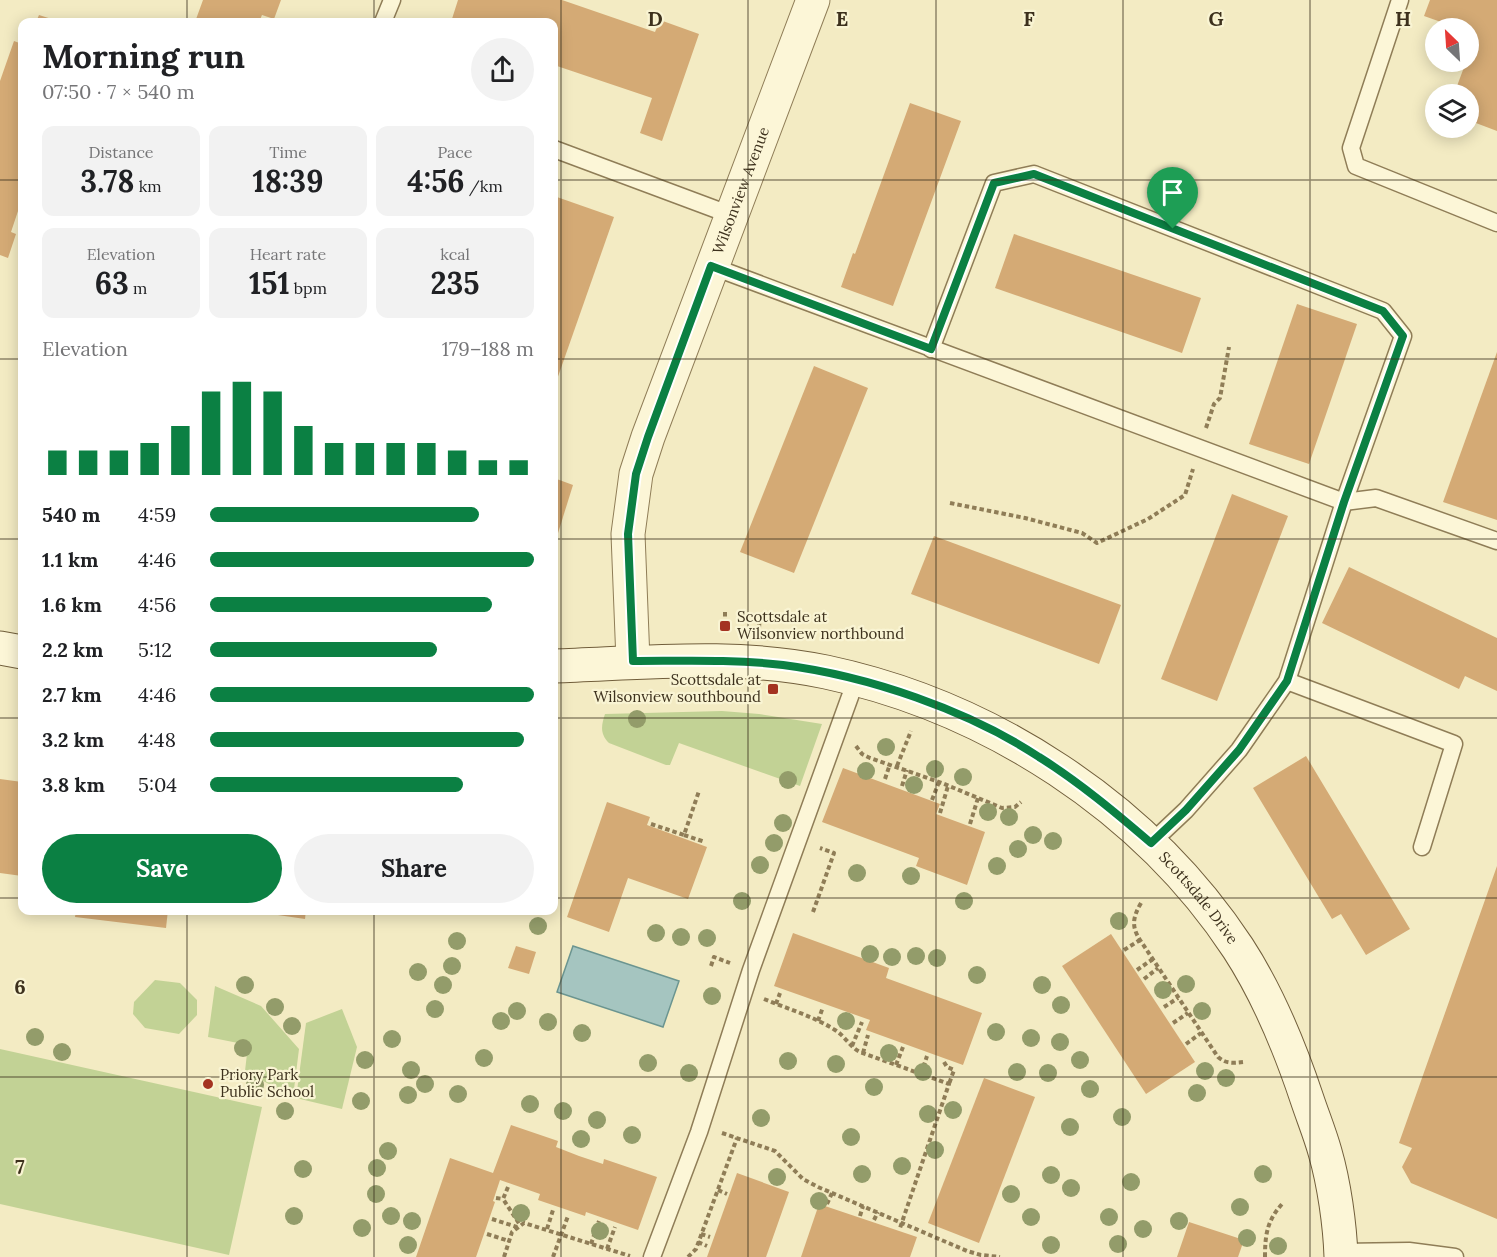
<!DOCTYPE html>
<meta charset="utf-8">
<style>
body{margin:0;font-family:Lora,serif;background:#f2f2f2;color:#202124;height:100vh;display:flex;flex-direction:column;font-size:22px;white-space:nowrap}
*{box-sizing:border-box;margin:0}
p{font-size:20px;color:#757577}
.icon{flex:none;width:33px;height:33px;fill:none;stroke:currentColor;stroke-width:2;stroke-linecap:round;stroke-linejoin:round}
.map{position:relative;flex:1;overflow:hidden}
.drawer{position:absolute;left:18px;top:18px;width:540px;height:897px;display:flex;flex-direction:column;background:#fff;border-radius:12px;box-shadow:0 3px 15px #0003}
.drawer>*{flex:none}
.needle{width:39px;rotate:335deg}
.controls{position:absolute;left:1425px;top:18px;display:grid;gap:12px}
.controls a{display:grid;place-items:center;width:54px;height:54px;border-radius:50%;background:#fff;box-shadow:0 3px 15px #0003;font-size:30px}
.pin{position:absolute;display:grid;place-items:center;width:51px;height:51px;color:#fff;margin:-62px -26px;border-radius:50% 50% 50% 0;rotate:-45deg;box-shadow:0 0 6px #0007}
.pin .icon{rotate:45deg}
.round{display:grid;place-items:center;flex:none;width:63px;height:63px;border-radius:32px;background:#f2f2f2}
.head{display:flex;align-items:center;justify-content:space-between;height:102px;padding:0 24px}
h1{font-size:33px;font-weight:700;line-height:45px}
.metrics{display:grid;grid-template-columns:repeat(3,1fr);gap:9px;height:102px;padding:6px 24px}
.metrics div{display:grid;align-content:center;border-radius:12px;background:#f2f2f2;text-align:center}
.metrics b{font-size:30px;font-weight:700}
.metrics small{font-size:16px;font-weight:400}
.metrics p{font-size:16px}
.chart{height:168px;padding:12px 24px}
.chart p{display:flex;justify-content:space-between}
.chart svg{width:100%;height:108px;margin-top:6px;stroke:#0b8043;stroke-width:6}
.action{display:flex;gap:12px;margin-top:auto;padding:12px 24px}
.action a{flex:1;height:69px;border-radius:36px;background:#0b8043;color:#fff;font-size:24px;font-weight:700;line-height:69px;text-align:center}
.action a+a{background:#f2f2f2;color:#202124}
ul{padding:0 24px;list-style:none;font-size:20px}
li{display:grid;grid-template-columns:96px 72px 1fr;align-items:center;height:45px}
li i{height:15px;border-radius:8px;background:#0b8043}
.map>svg:first-child{display:block}
.green{fill:#c2d295}
.water{fill:#a5c5c0;stroke:#6b9590;stroke-width:1.5}
.building{fill:#d4aa75}
.lines{fill:none;stroke-linecap:round;stroke-linejoin:round}
.lane-casing{stroke:#8f7d57;stroke-width:19}
.street-casing{stroke:#8f7d57;stroke-width:35}
.secondary-casing{stroke:#715e3b;stroke-width:35}
.path{stroke:#8f7d57;stroke-width:4;stroke-dasharray:4.5 3;stroke-linecap:butt}
.lane{stroke:#fcf6d7;stroke-width:16}
.street{stroke:#fcf6d7;stroke-width:33}
.secondary{stroke:#fcf6d7;stroke-width:33}
.tree{fill:#939c6a}
.route-casing{stroke:#fff;stroke-width:12}
.route{stroke:#0b8043;stroke-width:8}
.grid{fill:none;stroke:#3d311d;stroke-width:1.5;stroke-opacity:0.55}
.poi-dot{fill:#a43321;stroke:#f9f4d3;stroke-width:2}
.labels{text-anchor:middle;stroke-width:4.5;stroke-linejoin:round;paint-order:stroke}
.street-label{font-size:15px;fill:#3d311d;stroke:#f9f4d3}
.poi-label{font-size:15px;fill:#3d311d;stroke:#f9f4d3;text-anchor:start}
.grid-label{font-size:20px;text-anchor:middle;font-weight:bold;fill:#3d311d;stroke:#f9f4d3;stroke-width:4.5;stroke-linejoin:round;paint-order:stroke}
</style>
<div class="map">
<svg width="1497" height="1257" viewBox="0 0 1497 1257">
<rect width="100%" height="100%" fill="#f3ebc3"/>
<g class="green">
<path d="M722,711l37,3 63,10 -22,62 -121,-43 -9,22h-4l-57,-22c-9,-9 -8,-17 -4,-29z"/>
<path d="M155,980l25,3 17,17v15l-18,19 -34,-6 -12,-14 1,-12z"/>
<path d="M215,986l46,20 38,43 -6,48 -48,-26 3,-26 -40,-8z"/>
<path d="M342,1009l15,38 -15,62 -46,-11 10,-75z"/>
<path d="M0,1049l262,58 -33,148 -229,-51z"/>
</g>
<path class="water" d="M573,946l106,35 -16,46 -106,-35z"/>
<g class="building">
<path d="M203,0h78l-7,19 -12,-4 -3,7h-64z"/>
<path d="M458,0h104l93,32 5,-12 39,14 -37,107 -22,-8 12,-35 -98,-33v-43h-103z"/>
<path d="M1430,0h67v131l-29,-11v-26h-14l12,-32h2v-8l8,-19 -8,-3v-4h-10l-34,-12z"/>
<path d="M39,15l22,7h-25z"/>
<path d="M14,41l8,3v155l-11,33 5,2 -8,24 -8,-3v-174z"/>
<path d="M910,103l51,18 -68,185 -52,-19 12,-34 2,1z"/>
<path d="M554,196l60,21 -60,171z"/>
<path d="M1014,234l187,64 -19,55 -187,-65z"/>
<path d="M1297,304l60,20 -48,140 -60,-20z"/>
<path d="M1497,352v168l-54,-18z"/>
<path d="M814,366l54,22 -74,185 -54,-21z"/>
<path d="M554,478l19,7 -19,61z"/>
<path d="M1232,494l56,22 -71,185 -56,-22z"/>
<path d="M934,536l187,69 -22,59 -188,-70z"/>
<path d="M1349,567l148,71v53l-32,-15 -6,13 -137,-66z"/>
<path d="M1306,756l104,173 -44,26 -25,-41 -9,5 -79,-131z"/>
<path d="M843,768l97,36 -4,10 49,18 -18,53 -51,-19 3,-8 -97,-36z"/>
<path d="M0,779l22,3v94l-22,-3z"/>
<path d="M607,802l43,15 -3,8 60,22 -19,52 -60,-21 -19,54 -42,-15z"/>
<path d="M1497,866v353l-86,-36 -9,-16 10,-19 -13,-5z"/>
<path d="M76,910h92l-2,18 -91,-11z"/>
<path d="M243,910h63l-1,9z"/>
<path d="M793,933l96,35 -3,10 96,35 -19,52 -97,-35 4,-10 -96,-34z"/>
<path d="M1111,934l84,128 -49,32 -84,-128z"/>
<path d="M516,946l20,6 -7,22 -21,-6z"/>
<path d="M984,1078l51,19 -56,146 -51,-20z"/>
<path d="M511,1125l47,16 -2,6 23,9 24,8 1,-5 53,18 -19,53 -52,-18 -1,4 -47,-16 2,-6 -40,-14 -7,21 2,1 -19,55h-60l34,-99 43,15z"/>
<path d="M737,1173l52,19 -23,65h-59z"/>
<path d="M819,1204l98,33 -7,20h-109z"/>
<path d="M1189,1222l55,18 -6,17h-61z"/>
</g>
<g class="lines">
<defs>
<g id="lane">
<path d="M1400,0l-49,148 5,18 141,57"/>
<path d="M383,22l9,-22"/>
<path d="M554,149l177,66"/>
<path d="M711,266l633,236 32,-4 121,43"/>
<path d="M931,349l63,-166 40,-9 349,137 20,25 -59,166 -57,179 -48,69 -53,60 -35,33"/>
<path d="M1287,681l167,63 -32,103"/>
<path d="M1341,1252l68,-1 46,6"/>
<path d="M652,1257l47,-125 52,-162 105,-290"/>
</g>
<g id="street">
<path id="s1" d="M633,661l-5,-127 8,-60 12,-37 165,-437"/>
</g>
<g id="secondary">
<path d="M0,648l22,4"/>
<path id="s2" d="M554,666c90,-3 182,-13 272,6 164,35 319,135 412,276 30,46 52,100 69,151 6,18 13,35 18,53 9,31 15,73 16,105"/>
</g>
</defs>
<use href="#lane" class="lane-casing"/>
<use href="#street" class="street-casing"/>
<use href="#secondary" class="secondary-casing"/>
<g class="path">
<path d="M1206,428l8,-24 6,-6 9,-51"/>
<path d="M950,503l75,15 57,15 15,10 51,-24 37,-24 8,-26"/>
<path d="M725,612v14"/>
<path d="M759,628l1,-14"/>
<path d="M856,746l6,8 8,4 72,25 60,25 13,-1 6,-5"/>
<path d="M897,766l14,-35"/>
<path d="M885,779l5,-15"/>
<path d="M902,786l5,-16"/>
<path d="M932,800l7,-18"/>
<path d="M940,813l8,-27"/>
<path d="M651,824l33,11 15,-44"/>
<path d="M970,824l8,-26"/>
<path d="M684,835l21,7"/>
<path d="M1141,903c-8,14 -10,23 -1,37l78,117c8,7 15,6 25,5"/>
<path d="M813,912l21,-59 -14,-5"/>
<path d="M1124,950l16,-10"/>
<path d="M711,966l3,-9 16,6"/>
<path d="M1137,970l16,-11"/>
<path d="M1144,979l14,-11"/>
<path d="M764,999c24,10 49,17 71,31 10,6 15,17 25,22l89,32 -49,144"/>
<path d="M776,1004l4,-11"/>
<path d="M1164,1007l14,-9"/>
<path d="M818,1021l5,-14"/>
<path d="M1173,1023l15,-10"/>
<path d="M1186,1044l15,-11"/>
<path d="M852,1046l10,-24"/>
<path d="M863,1053l5,-18"/>
<path d="M944,1062l3,5 7,3 -5,14"/>
<path d="M896,1065l7,-18"/>
<path d="M921,1074l6,-18"/>
<path d="M722,1133l53,18 28,28 15,8 149,64 14,4 19,2"/>
<path d="M508,1187l-5,12 17,26"/>
<path d="M718,1190l9,4"/>
<path d="M496,1198l7,1"/>
<path d="M827,1204l5,-11"/>
<path d="M860,1216l3,-10"/>
<path d="M492,1219l25,8"/>
<path d="M874,1220l4,-8"/>
<path d="M547,1229l6,-19"/>
<path d="M487,1234l22,7"/>
<path d="M701,1234l9,3"/>
<path d="M698,1242l9,4"/>
<path d="M591,1244l8,-23"/>
<path d="M607,1249l8,-22"/>
<path d="M504,1257l8,-25 12,-9 106,33"/>
<path d="M553,1257l15,-41"/>
<path d="M688,1257l8,-8 41,-111"/>
<path d="M1265,1257c0,-22 2,-37 18,-54"/>
</g>
<use href="#lane" class="lane"/>
<use href="#street" class="street"/>
<use href="#secondary" class="secondary"/>
</g>
<g class="tree">
<circle cx="637" cy="719" r="9"/>
<circle cx="886" cy="747" r="9"/>
<circle cx="935" cy="769" r="9"/>
<circle cx="866" cy="771" r="9"/>
<circle cx="963" cy="777" r="9"/>
<circle cx="788" cy="780" r="9"/>
<circle cx="914" cy="785" r="9"/>
<circle cx="988" cy="812" r="9"/>
<circle cx="1009" cy="817" r="9"/>
<circle cx="783" cy="823" r="9"/>
<circle cx="1033" cy="835" r="9"/>
<circle cx="1053" cy="841" r="9"/>
<circle cx="774" cy="843" r="9"/>
<circle cx="1018" cy="849" r="9"/>
<circle cx="760" cy="865" r="9"/>
<circle cx="997" cy="866" r="9"/>
<circle cx="857" cy="873" r="9"/>
<circle cx="911" cy="876" r="9"/>
<circle cx="742" cy="901" r="9"/>
<circle cx="964" cy="901" r="9"/>
<circle cx="1119" cy="921" r="9"/>
<circle cx="538" cy="926" r="9"/>
<circle cx="656" cy="933" r="9"/>
<circle cx="681" cy="937" r="9"/>
<circle cx="707" cy="938" r="9"/>
<circle cx="457" cy="941" r="9"/>
<circle cx="870" cy="954" r="9"/>
<circle cx="916" cy="956" r="9"/>
<circle cx="892" cy="957" r="9"/>
<circle cx="937" cy="958" r="9"/>
<circle cx="452" cy="966" r="9"/>
<circle cx="418" cy="972" r="9"/>
<circle cx="977" cy="975" r="9"/>
<circle cx="1186" cy="984" r="9"/>
<circle cx="245" cy="985" r="9"/>
<circle cx="443" cy="985" r="9"/>
<circle cx="1042" cy="985" r="9"/>
<circle cx="1163" cy="990" r="9"/>
<circle cx="712" cy="996" r="9"/>
<circle cx="1061" cy="1005" r="9"/>
<circle cx="275" cy="1007" r="9"/>
<circle cx="435" cy="1009" r="9"/>
<circle cx="517" cy="1011" r="9"/>
<circle cx="1202" cy="1011" r="9"/>
<circle cx="501" cy="1021" r="9"/>
<circle cx="846" cy="1021" r="9"/>
<circle cx="548" cy="1022" r="9"/>
<circle cx="292" cy="1026" r="9"/>
<circle cx="996" cy="1032" r="9"/>
<circle cx="582" cy="1033" r="9"/>
<circle cx="35" cy="1037" r="9"/>
<circle cx="1031" cy="1038" r="9"/>
<circle cx="392" cy="1039" r="9"/>
<circle cx="1060" cy="1042" r="9"/>
<circle cx="243" cy="1048" r="9"/>
<circle cx="62" cy="1052" r="9"/>
<circle cx="889" cy="1053" r="9"/>
<circle cx="484" cy="1058" r="9"/>
<circle cx="365" cy="1060" r="9"/>
<circle cx="1080" cy="1060" r="9"/>
<circle cx="788" cy="1061" r="9"/>
<circle cx="648" cy="1063" r="9"/>
<circle cx="836" cy="1064" r="9"/>
<circle cx="411" cy="1070" r="9"/>
<circle cx="1205" cy="1071" r="9"/>
<circle cx="923" cy="1072" r="9"/>
<circle cx="1017" cy="1072" r="9"/>
<circle cx="689" cy="1073" r="9"/>
<circle cx="1048" cy="1073" r="9"/>
<circle cx="1226" cy="1078" r="9"/>
<circle cx="425" cy="1084" r="9"/>
<circle cx="255" cy="1085" r="9"/>
<circle cx="874" cy="1087" r="9"/>
<circle cx="1090" cy="1089" r="9"/>
<circle cx="1197" cy="1093" r="9"/>
<circle cx="458" cy="1094" r="9"/>
<circle cx="408" cy="1095" r="9"/>
<circle cx="361" cy="1101" r="9"/>
<circle cx="530" cy="1104" r="9"/>
<circle cx="953" cy="1110" r="9"/>
<circle cx="285" cy="1111" r="9"/>
<circle cx="563" cy="1111" r="9"/>
<circle cx="928" cy="1114" r="9"/>
<circle cx="1122" cy="1117" r="9"/>
<circle cx="761" cy="1118" r="9"/>
<circle cx="597" cy="1120" r="9"/>
<circle cx="1070" cy="1127" r="9"/>
<circle cx="632" cy="1135" r="9"/>
<circle cx="851" cy="1137" r="9"/>
<circle cx="581" cy="1139" r="9"/>
<circle cx="935" cy="1150" r="9"/>
<circle cx="388" cy="1151" r="9"/>
<circle cx="902" cy="1166" r="9"/>
<circle cx="377" cy="1168" r="9"/>
<circle cx="303" cy="1169" r="9"/>
<circle cx="862" cy="1174" r="9"/>
<circle cx="1263" cy="1174" r="9"/>
<circle cx="1051" cy="1175" r="9"/>
<circle cx="777" cy="1177" r="9"/>
<circle cx="1131" cy="1182" r="9"/>
<circle cx="1071" cy="1188" r="9"/>
<circle cx="376" cy="1194" r="9"/>
<circle cx="1011" cy="1194" r="9"/>
<circle cx="819" cy="1201" r="9"/>
<circle cx="1240" cy="1207" r="9"/>
<circle cx="521" cy="1213" r="9"/>
<circle cx="294" cy="1216" r="9"/>
<circle cx="391" cy="1216" r="9"/>
<circle cx="1031" cy="1217" r="9"/>
<circle cx="1109" cy="1217" r="9"/>
<circle cx="412" cy="1221" r="9"/>
<circle cx="1179" cy="1221" r="9"/>
<circle cx="362" cy="1228" r="9"/>
<circle cx="1143" cy="1229" r="9"/>
<circle cx="600" cy="1231" r="9"/>
<circle cx="1247" cy="1238" r="9"/>
<circle cx="1118" cy="1244" r="9"/>
<circle cx="408" cy="1245" r="9"/>
<circle cx="1051" cy="1245" r="9"/>
<circle cx="1278" cy="1246" r="9"/>
</g>
<g class="lines">
<defs>
<path id="route" d="M1034,174l349,137 20,25 -59,166 -57,179 -48,69 -53,60 -35,33c-35,-30 -72,-61 -112,-86 -71,-47 -171,-81 -256,-92 -50,-6 -100,-4 -150,-4l-5,-127 8,-60 12,-37 63,-171 220,83 63,-166z"/>
</defs>
<use href="#route" class="route-casing"/>
<use href="#route" class="route"/>
</g>
<path class="grid" d="M187,0v22M374,0v22M561,0v1257M748,0v1257M936,0v1257M1123,0v1257M1310,0v1257M0,180h22M554,180h943M0,359h22M554,359h943M0,539h22M554,539h943M0,718h22M554,718h943M0,898h22M554,898h943M187,910v347M374,910v347M0,1077h1497"/>
<g class="poi-dot">
<rect x="719" y="620" width="12" height="12" rx="3"/>
<rect x="767" y="683" width="12" height="12" rx="3"/>
<circle cx="208" cy="1084" r="6"/>
</g>
<g class="labels">
<g class="street-label">
<text dy="5" stroke="none"><textPath href="#s1" startOffset="490">Wilsonview Avenue</textPath></text>
<text dy="5" stroke="none"><textPath href="#s2" startOffset="717">Scottsdale Drive</textPath></text>
</g>
<g class="poi-label">
<text x="737" y="622">Scottsdale at<tspan x="737" dy="17">Wilsonview northbound</tspan></text>
<text x="761" y="685" text-anchor="end">Scottsdale at<tspan x="761" dy="17">Wilsonview southbound</tspan></text>
<text x="220" y="1080">Priory Park<tspan x="220" dy="17">Public School</tspan></text>
</g>
</g>
<g class="grid-label">
<text x="655" y="26">D</text>
<text x="842" y="26">E</text>
<text x="1029" y="26">F</text>
<text x="1216" y="26">G</text>
<text x="1403" y="26">H</text>
<text x="20" y="994">6</text>
<text x="20" y="1174">7</text>
</g>
</svg>
<div class="controls">
<a><svg class="needle" viewBox="-14 -14 28 28"><path d="M0-13l5 13h-10z" fill="#e53935"/><path d="M0 13l5-13h-10z" fill="#757577"/></svg></a>
<a><svg class="icon" aria-label="layers" viewBox="0 0 24 24"><path d="M12 4l9 5-9 5-9-5zM3 14l9 5 9-5"/></svg></a>
</div>
<div class="pin" style="left:1173px;top:229px;background:#1e9e55"><svg class="icon" aria-label="arrive" viewBox="0 0 24 24"><path d="M6 21V4h12l-3 4 3 4H6"/></svg></div>
<section class="drawer">
<div class="head"><div><h1>Morning run</h1><p>07:50 · 7 × 540 m</p></div><a class="round"><svg class="icon" aria-label="share" viewBox="0 0 24 24"><path d="M12 15V3M7 8l5-5 5 5M5 13v7h14v-7"/></svg></a></div>
<div class="metrics">
<div><p>Distance</p><b>3.78<small> km</small></b></div>
<div><p>Time</p><b>18:39</b></div>
<div><p>Pace</p><b>4:56<small> /km</small></b></div>
</div>
<div class="metrics">
<div><p>Elevation</p><b>63<small> m</small></b></div>
<div><p>Heart rate</p><b>151<small> bpm</small></b></div>
<div><p>kcal</p><b>235</b></div>
</div>
<div class="chart"><p><span>Elevation</span>179–188 m</p>
<svg viewBox="0 0 160 44" preserveAspectRatio="none"><path d="M5 44V34M15 44V34M25 44V34M35 44V31M45 44V24M55 44V10M65 44V6M75 44V10M85 44V24M95 44V31M105 44V31M115 44V31M125 44V31M135 44V34M145 44V38M155 44V38"/></svg>
</div>
<ul>
<li><b>540 m</b>4:59<i style="width:83%"></i></li>
<li><b>1.1 km</b>4:46<i style="width:100%"></i></li>
<li><b>1.6 km</b>4:56<i style="width:87%"></i></li>
<li><b>2.2 km</b>5:12<i style="width:70%"></i></li>
<li><b>2.7 km</b>4:46<i style="width:100%"></i></li>
<li><b>3.2 km</b>4:48<i style="width:97%"></i></li>
<li><b>3.8 km</b>5:04<i style="width:78%"></i></li>
</ul>
<div class="action"><a>Save</a><a>Share</a></div>
</section>
</div>
